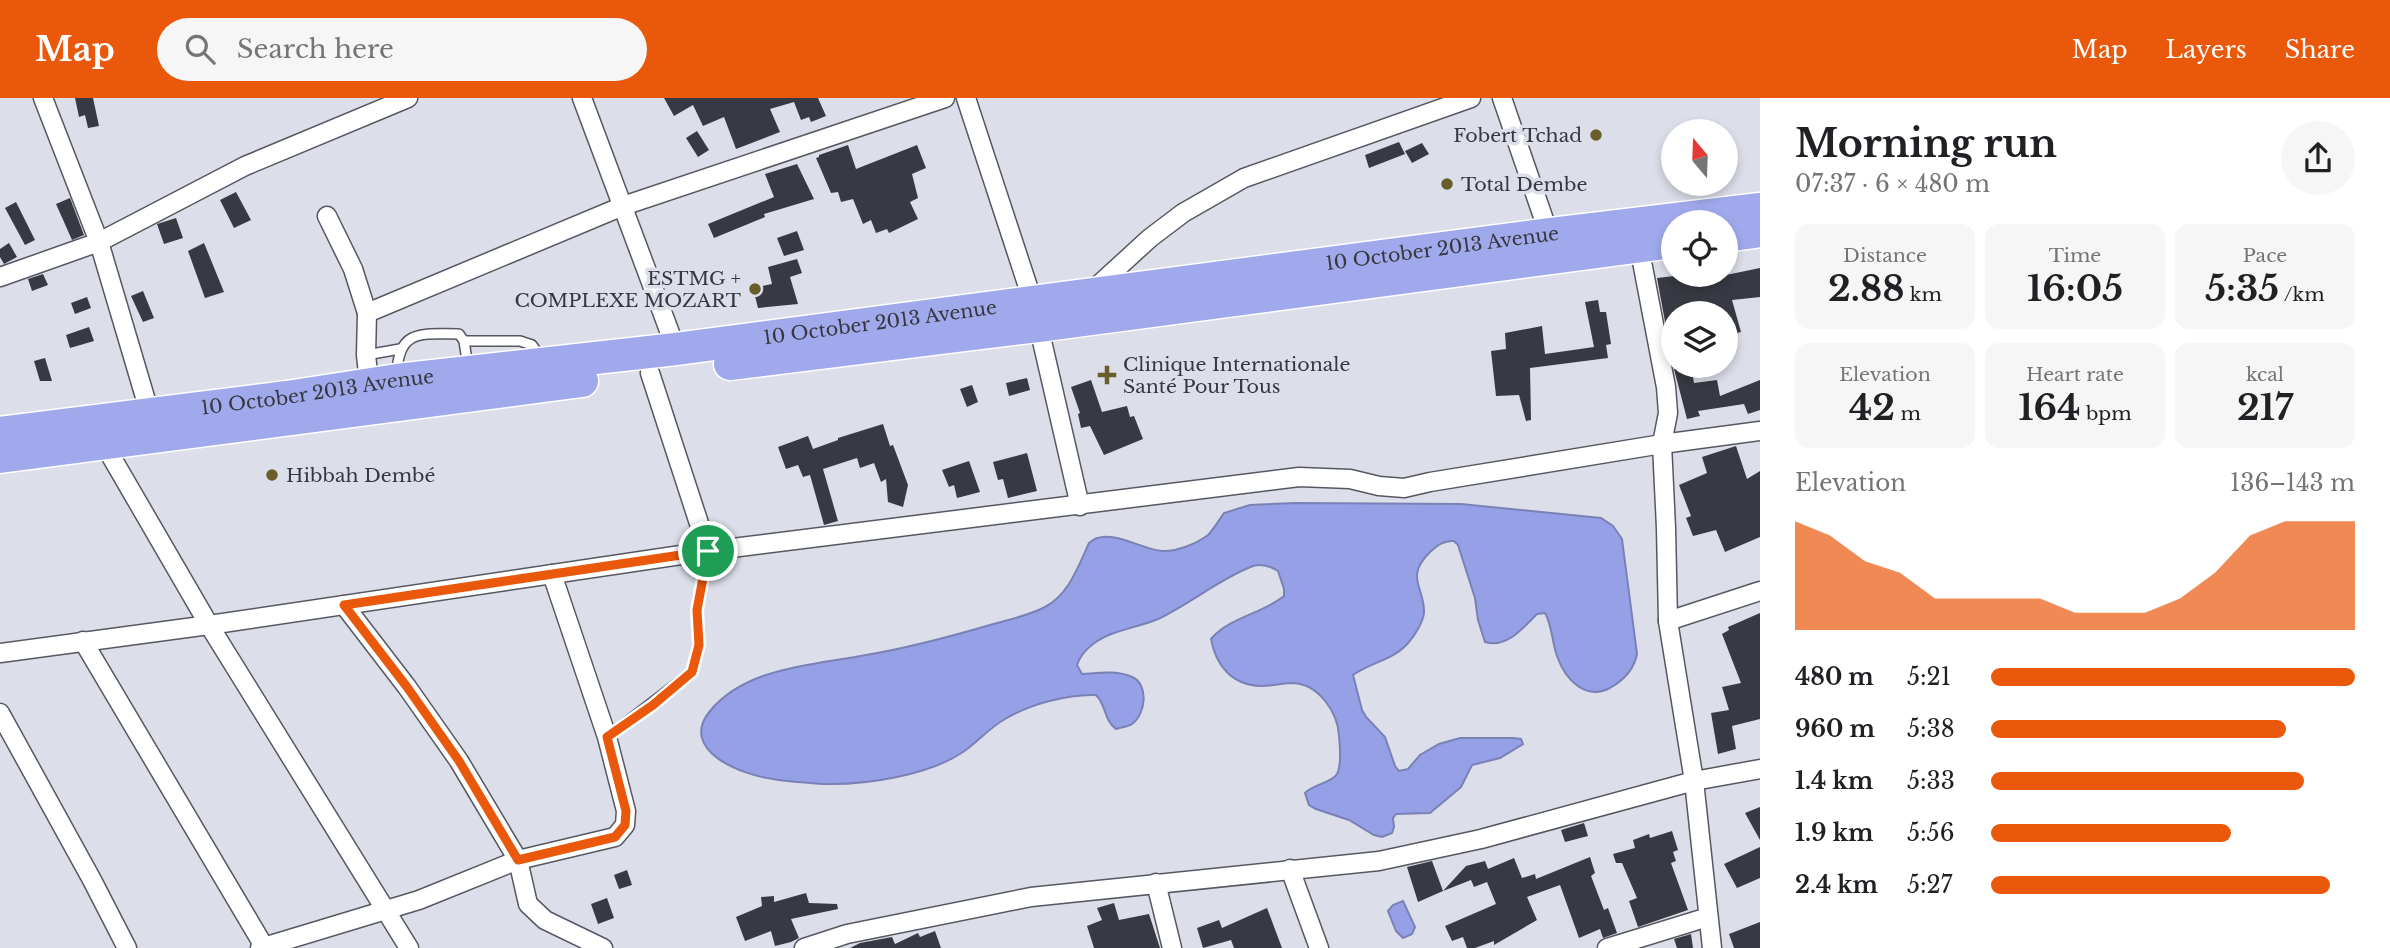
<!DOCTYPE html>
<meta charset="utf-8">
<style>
body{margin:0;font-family:"Libre Baskerville",serif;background:#f6f6f6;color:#202124;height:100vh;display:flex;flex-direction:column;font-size:26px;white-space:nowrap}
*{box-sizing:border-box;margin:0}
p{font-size:23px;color:#757577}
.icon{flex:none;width:38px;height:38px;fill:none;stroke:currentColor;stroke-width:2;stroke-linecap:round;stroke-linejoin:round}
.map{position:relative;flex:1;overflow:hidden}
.panel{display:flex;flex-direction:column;background:#fff;width:630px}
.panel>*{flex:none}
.needle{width:46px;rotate:341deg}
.tools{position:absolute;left:1661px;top:21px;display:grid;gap:14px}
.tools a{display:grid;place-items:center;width:77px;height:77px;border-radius:50%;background:#fff;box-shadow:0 4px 10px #0003;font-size:35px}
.pin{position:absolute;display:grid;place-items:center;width:60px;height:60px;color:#fff;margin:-30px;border:4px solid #fff;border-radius:50%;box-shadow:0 2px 7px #0007}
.round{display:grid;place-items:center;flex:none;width:74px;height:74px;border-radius:37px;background:#f6f6f6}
.headline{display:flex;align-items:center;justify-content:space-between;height:119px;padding:0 35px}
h1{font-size:38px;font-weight:800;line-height:52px}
.stats{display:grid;grid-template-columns:repeat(3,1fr);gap:10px;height:119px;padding:7px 35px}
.stats div{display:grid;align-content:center;border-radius:14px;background:#f6f6f6;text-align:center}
.stats b{font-size:35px;font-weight:800}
.stats small{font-size:19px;font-weight:400}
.stats p{font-size:19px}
.chart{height:196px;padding:14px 35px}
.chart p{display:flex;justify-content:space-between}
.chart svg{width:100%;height:126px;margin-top:7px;fill:#ea580c;opacity:.7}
ul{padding:0 35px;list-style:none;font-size:23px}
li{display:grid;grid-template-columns:112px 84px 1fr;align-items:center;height:52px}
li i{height:18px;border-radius:9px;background:#ea580c}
header{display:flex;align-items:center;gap:42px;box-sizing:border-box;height:98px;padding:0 35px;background:#ea580c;color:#fff}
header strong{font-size:33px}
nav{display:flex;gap:38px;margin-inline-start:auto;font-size:24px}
.search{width:490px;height:63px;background:#f6f6f6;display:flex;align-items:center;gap:18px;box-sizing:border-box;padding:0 24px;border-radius:38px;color:#757577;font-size:26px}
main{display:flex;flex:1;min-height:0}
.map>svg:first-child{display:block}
.water{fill:#96a0e7;stroke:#7a81b4;stroke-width:2}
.building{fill:#383a43}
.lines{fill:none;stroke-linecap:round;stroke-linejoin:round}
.lane-casing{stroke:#565761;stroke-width:12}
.street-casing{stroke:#565761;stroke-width:21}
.highway-casing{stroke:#fff;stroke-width:35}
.lane{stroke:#fff;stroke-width:9}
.street{stroke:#fff;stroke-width:18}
.highway{stroke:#9fa9ec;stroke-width:32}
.route-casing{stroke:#fff;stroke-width:14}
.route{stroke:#ea580c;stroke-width:9}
.poi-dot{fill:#695e2a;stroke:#dcdeea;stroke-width:2.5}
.labels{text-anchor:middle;stroke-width:7;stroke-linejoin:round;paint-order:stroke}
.poi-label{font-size:19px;fill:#37383d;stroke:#dcdeea;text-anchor:start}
.street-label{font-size:19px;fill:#37383d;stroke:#dcdeea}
</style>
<header>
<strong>Map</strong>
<div class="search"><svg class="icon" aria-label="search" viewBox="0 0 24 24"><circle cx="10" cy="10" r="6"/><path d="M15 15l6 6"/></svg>Search here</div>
<nav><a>Map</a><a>Layers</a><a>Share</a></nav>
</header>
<main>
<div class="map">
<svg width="1760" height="850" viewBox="0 0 1760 850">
<rect width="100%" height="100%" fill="#dcdeea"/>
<g class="water">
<path d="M1295,405l166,1 140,14 12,8 9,13 15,115c-3,16 -13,26 -27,34 -25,13 -45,-9 -53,-32 -5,-14 -5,-31 -12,-43l-8,1c-14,14 -31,35 -52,28l-7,-22 -3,-22 -17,-53 -4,-4c-9,-1 -17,4 -24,11 -26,26 -5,35 -6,61 -1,9 -9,22 -15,29 -15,18 -38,20 -56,33l9,35 4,7 19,20 10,29 4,5 9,-2 12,-14 19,-11 21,-6h53l8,1 2,5 -23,14 -28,7 -11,22 -31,26 -34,1 -3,4 1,9 -2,6 -10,4 -8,-2 -25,-15 -33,-11 -7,-4 -4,-12c8,-9 27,-10 32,-19 5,-10 3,-28 2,-38 -1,-23 -20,-52 -46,-53 -10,0 -21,3 -32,3 -29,-1 -45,-20 -50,-47 19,-22 51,-25 73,-43v-7l-6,-18c-8,-5 -16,-8 -25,-5 -34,13 -63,38 -95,53 -21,9 -47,11 -65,25 -8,6 -13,12 -16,21l5,9c17,-1 35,-4 50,3 17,7 14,37 0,47 -4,3 -11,3 -16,5 -13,-10 -9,-23 -20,-34 -28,-1 -66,9 -91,24 -16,9 -27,23 -42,33 -34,23 -96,33 -138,32 -17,-1 -35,-2 -52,-5 -32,-4 -95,-29 -63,-68 36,-44 104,-46 156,-56 42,-7 83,-18 124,-30 17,-5 38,-9 55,-18 24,-13 33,-40 44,-64 18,-17 51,6 73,8 14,1 34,-7 46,-16 6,-6 11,-15 16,-22l26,-8z"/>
<path d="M1403,803l12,26 -3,7 -9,4 -7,-7 -8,-20 5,-6z"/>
</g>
<g class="building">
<path d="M75,0h18l6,28 -11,2 -3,-13 -6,2z"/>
<path d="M664,0h154l8,18 -15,6 -2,-5 -8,3 -7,-18 -24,7 10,23 -44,17 -12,-32 -21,9 -10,-21 -19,11z"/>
<path d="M697,33l12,19 -11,7 -12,-19z"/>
<path d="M1399,44l6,12 -36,14 -4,-13z"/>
<path d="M1422,45l7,11 -17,9 -7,-12z"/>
<path d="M848,47l8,24 61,-24 9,23 -14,6 6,24 -8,4 8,17 -29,14 -2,-4 -11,4 -5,-13 -8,4 -10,-25 -12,3 -3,-10 -7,1 -15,-35 3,-1v-2z"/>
<path d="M797,66l17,35 -50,15 1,3 -51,21 -6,-14 66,-27 -9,-23z"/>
<path d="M236,94l15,28 -17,8 -14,-28z"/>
<path d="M70,100l14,37 -12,5 -16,-36z"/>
<path d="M16,104l19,38 -10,5 -20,-37z"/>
<path d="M176,120l7,20 -19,6 -7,-20z"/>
<path d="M797,133l7,19 -20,6 -7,-18z"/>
<path d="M9,145l8,14 -13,7 -4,-7v-8z"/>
<path d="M204,145l20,49 -19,6 -17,-47z"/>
<path d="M797,161l5,14 -12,4 8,27 -40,4 -5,-20 19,-4 -4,-17z"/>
<path d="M1760,170v29l-28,3 9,32 -15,4v-23h-53v12l-7,2 -9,-49 26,-3h8l1,2 34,-2z"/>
<path d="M43,176l5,11 -16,6 -4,-12z"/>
<path d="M143,193l11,27 -11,4 -12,-26z"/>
<path d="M87,199l4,11 -16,6 -4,-11z"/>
<path d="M1598,202l2,12h6l5,32 -5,1 2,13 -78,10 1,52 -5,1 -7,-26 -23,1 -5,-45 15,-2 -1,-16 37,-7 3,28 49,-7 -9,-45z"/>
<path d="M89,229l5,14 -24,7 -4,-13z"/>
<path d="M45,260l7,23h-12l-6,-20z"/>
<path d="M1681,268h10l3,17 23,-3 3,16 40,-16v30l-12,4 -4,-10 -46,7 2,5 -13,3 -13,-50z"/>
<path d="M1027,280l3,12 -21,6 -3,-13z"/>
<path d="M1091,282l11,32 25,-6 3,11 4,-1 9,23 -39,16 -14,-29 -9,2 -3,-14 2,-1 -9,-26z"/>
<path d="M972,287l6,17 -11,5 -7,-18z"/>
<path d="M883,326l7,22 3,-1 15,40 -5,22 -15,-5 -2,-23 -5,3 -7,-19 -14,5 -3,-10 -34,11 15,52 -14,4 -14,-50 -7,2 -5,-12 -12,4 -8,-22 30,-11 5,13 25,-9v-2z"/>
<path d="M1736,348l11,33 13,-8v66l-35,15 -9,-22 -23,6 -7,-18 5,-2 -12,-31 28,-12 -5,-16z"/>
<path d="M1027,355l10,38 -29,7 -5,-19 -5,1 -5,-18z"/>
<path d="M969,363l11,31 -23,6 -3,-13 -5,2 -7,-17z"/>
<path d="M1760,515v106l-28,7 4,23 -18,5 -7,-41 18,-3 -7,-23 19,-4 -19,-49 7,-4 -1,-3z"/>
<path d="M1760,709v33l-15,-27z"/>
<path d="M1584,725l4,13 -23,6 -4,-12z"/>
<path d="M1672,733l6,19 -5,2 3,9 -5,2 17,47 -50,17 -9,-26 8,-3 -15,-35h-6l-3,-9 22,-6 -2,-8 16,-6 1,4z"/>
<path d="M1760,749v31l-23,10 -13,-24z"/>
<path d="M1590,759l5,16 -4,3 13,34 4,-2 9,25 -14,5 -3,-9 -21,9 -19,-53 -33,12 10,23 -43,25v-4l-19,7h-8l-4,-11 -11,4 -7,-15 51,-22 -9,-22 -13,5 -3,-7 -28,11 23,-25 19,-5 3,8 26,-11 8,20 13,-4 1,5z"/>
<path d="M1432,763l11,30 -25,11 -11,-35z"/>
<path d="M627,772l5,15 -13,4 -5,-14z"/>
<path d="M806,795l3,10 28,1 1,5 -47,10 8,19 -8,4 -16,4 -4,-15 -26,10 -9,-24 26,-11 -1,-9 13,-1v6z"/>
<path d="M607,800l7,20 -16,6 -7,-20z"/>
<path d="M1114,805l5,17 30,-6 11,34h-66l-7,-22 15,-6 -5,-12z"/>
<path d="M1267,810l15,40h-48l-3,-8 -28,8 -6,-20 22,-8 3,8z"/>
<path d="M1760,824v26h-26l-5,-14z"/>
<path d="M935,833l6,17h-91l10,-5 32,-6 3,7 23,-11 2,4z"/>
<path d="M1691,836l2,14h-16l-3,-9z"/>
</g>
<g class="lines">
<defs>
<g id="lane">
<path d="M464,243h56l12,4 10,14"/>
<path d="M366,257l34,-6"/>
<path d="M397,276c1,-46 26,-40 62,-40l5,7 4,26"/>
<path d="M607,639l85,-65 7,-27 -2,-35 11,-59"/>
</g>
<g id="street">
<path d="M43,0l56,144 51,172"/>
<path d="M582,0l94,251"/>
<path d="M966,0l67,204 47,204"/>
<path d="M1502,0l49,142"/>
<path d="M327,118l26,53 14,44"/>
<path d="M1639,148l27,141 2,26 -6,31 4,84 2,93 26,160 18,167"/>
<path d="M0,179l99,-35 146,-76 163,-68"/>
<path d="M1092,193l58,-53 33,-25 61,-35 227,-80"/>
<path d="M650,275l58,178"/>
<path d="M370,293l-4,-36 1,-42 256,-107 322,-108"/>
<path d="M101,341l108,186 200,323"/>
<path d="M344,507l63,82 52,74 59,99 10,44 17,16 58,28"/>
<path d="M1668,523l92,-30"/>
<path d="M83,543l182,307"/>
<path d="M0,555l209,-28 499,-74 591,-74 51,2 29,7 25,2 26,-6 232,-38 98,-13"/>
<path d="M0,615l92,167 35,68"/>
<path d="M1290,771l29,79"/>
<path d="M1156,785l16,65"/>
<path d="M260,850l159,-48 99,-40 97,-23 10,-12 1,-14 -19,-74 -55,-163"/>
<path d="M804,850l43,-14 184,-37 348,-36 102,-22 213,-58 66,-12"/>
<path d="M1607,850l101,-31"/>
</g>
<g id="highway">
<path d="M1726,138l34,-5"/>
<path d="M730,266l308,-38 635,-84"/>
<path id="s1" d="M0,335l287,-36 110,-17 279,-31 873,-115 211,-25"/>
<path d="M0,359l582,-76"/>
</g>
</defs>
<use href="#lane" class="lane-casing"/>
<use href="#street" class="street-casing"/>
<use href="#highway" class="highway-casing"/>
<use href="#lane" class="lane"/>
<use href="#street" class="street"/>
<use href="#highway" class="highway"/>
</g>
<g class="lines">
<defs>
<path id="route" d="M708,453l-11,59 2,35 -7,27 -39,33 -46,32 19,74 -1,14 -10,12 -97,23 -59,-99 -52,-74 -63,-82z"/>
</defs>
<use href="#route" class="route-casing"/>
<use href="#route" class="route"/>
</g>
<g class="poi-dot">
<circle cx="1596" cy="37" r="7"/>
<circle cx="1447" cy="86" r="7"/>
<circle cx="755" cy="191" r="7"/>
<path d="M1103.5 266.5h7v7h7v7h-7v7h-7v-7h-7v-7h7z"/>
<circle cx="272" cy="377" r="7"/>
</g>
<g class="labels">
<g class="poi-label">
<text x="1582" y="44" text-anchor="end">Fobert Tchad</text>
<text x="1461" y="93">Total Dembe</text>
<text x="741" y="187" text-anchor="end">ESTMG +<tspan x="741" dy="22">COMPLEXE MOZART</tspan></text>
<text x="1123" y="273">Clinique Internationale<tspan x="1123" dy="22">Santé Pour Tous</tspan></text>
<text x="286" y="384">Hibbah Dembé</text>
</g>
<g class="street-label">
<text dy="7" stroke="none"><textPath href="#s1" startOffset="1454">10 October 2013 Avenue</textPath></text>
<text dy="7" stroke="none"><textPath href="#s1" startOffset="887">10 October 2013 Avenue</textPath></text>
<text dy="7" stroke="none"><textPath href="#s1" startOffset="320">10 October 2013 Avenue</textPath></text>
</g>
</g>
</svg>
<div class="tools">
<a><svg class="needle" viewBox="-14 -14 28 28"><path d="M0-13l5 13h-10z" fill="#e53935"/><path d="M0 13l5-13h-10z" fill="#757577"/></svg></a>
<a><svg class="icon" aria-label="locate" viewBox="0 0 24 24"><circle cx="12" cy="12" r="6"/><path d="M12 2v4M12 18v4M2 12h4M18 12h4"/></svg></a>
<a><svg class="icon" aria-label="layers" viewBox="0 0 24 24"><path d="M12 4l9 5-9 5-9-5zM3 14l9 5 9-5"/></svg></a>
</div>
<div class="pin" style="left:708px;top:453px;background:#1e9e55"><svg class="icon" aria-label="arrive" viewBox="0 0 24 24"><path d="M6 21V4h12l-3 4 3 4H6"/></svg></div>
</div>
<section class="panel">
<div class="headline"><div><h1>Morning run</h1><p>07:37 · 6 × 480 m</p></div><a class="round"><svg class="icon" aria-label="share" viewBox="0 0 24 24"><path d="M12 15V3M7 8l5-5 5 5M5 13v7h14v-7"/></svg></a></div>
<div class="stats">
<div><p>Distance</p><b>2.88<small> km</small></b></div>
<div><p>Time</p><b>16:05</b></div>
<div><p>Pace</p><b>5:35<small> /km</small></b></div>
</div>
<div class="stats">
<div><p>Elevation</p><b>42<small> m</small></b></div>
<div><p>Heart rate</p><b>164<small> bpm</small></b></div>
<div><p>kcal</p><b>217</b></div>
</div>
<div class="chart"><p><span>Elevation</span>136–143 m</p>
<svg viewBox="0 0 160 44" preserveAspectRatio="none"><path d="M0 44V6L10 11L20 20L30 24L40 33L50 33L60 33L70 33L80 38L90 38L100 38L110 33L120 24L130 11L140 6L150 6L160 6V44z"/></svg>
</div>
<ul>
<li><b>480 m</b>5:21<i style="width:100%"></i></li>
<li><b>960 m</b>5:38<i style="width:81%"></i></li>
<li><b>1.4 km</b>5:33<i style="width:86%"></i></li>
<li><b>1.9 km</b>5:56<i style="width:66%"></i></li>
<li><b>2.4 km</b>5:27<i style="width:93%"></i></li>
</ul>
</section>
</main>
